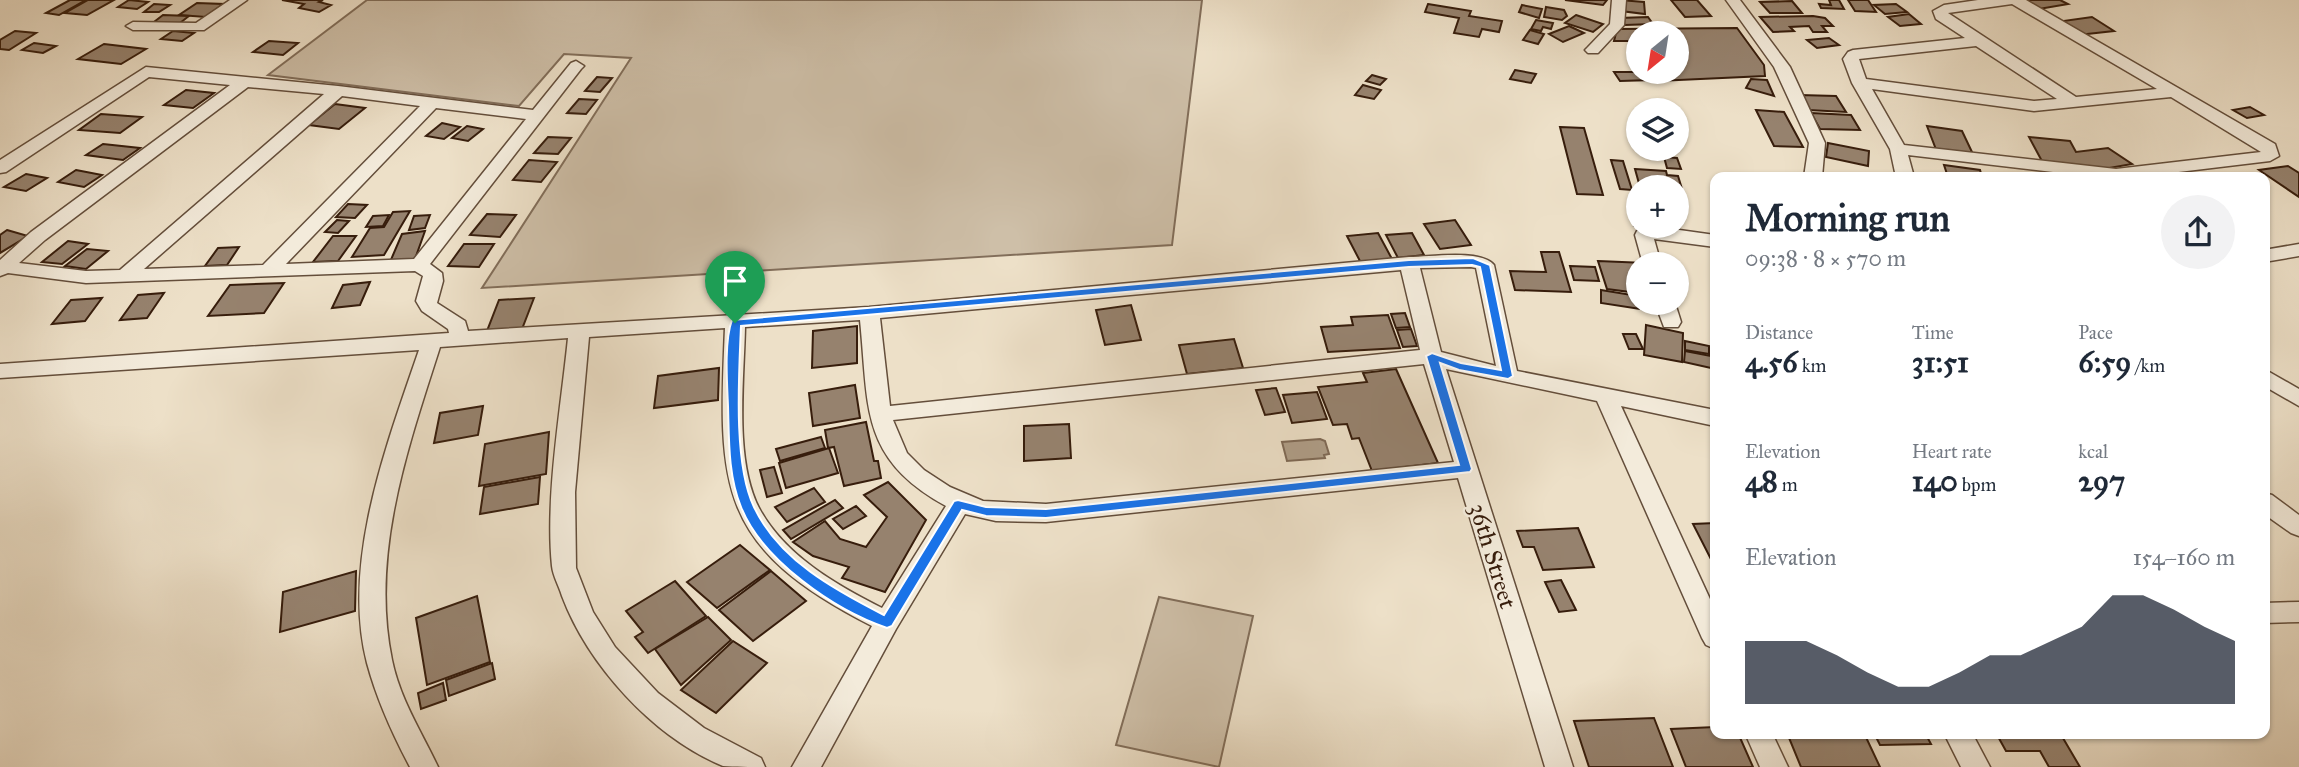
<!DOCTYPE html>
<meta charset="utf-8">
<style>
body{margin:0;font-family:"IM FELL Great Primer",serif;background:#f2f2f3;color:#1f2937;height:100vh;display:flex;flex-direction:column;font-size:26px;white-space:nowrap}
*{box-sizing:border-box;margin:0}
p{font-size:23px;color:#747a83}
.icon{flex:none;width:38px;height:38px;fill:none;stroke:currentColor;stroke-width:2;stroke-linecap:round;stroke-linejoin:round}
.map{position:relative;flex:1;overflow:hidden}
.panel{position:absolute;left:1710px;top:172px;width:560px;height:567px;display:flex;flex-direction:column;background:#fff;border-radius:14px;box-shadow:0 2px 5px #0004}
.panel>*{flex:none}
.needle{width:46px;rotate:210deg}
.controls{position:absolute;left:1626px;top:21px;display:grid;gap:14px}
.controls a{display:grid;place-items:center;width:63px;height:63px;border-radius:50%;background:#fff;box-shadow:0 2px 5px #0004;font-size:35px}
.pin{position:absolute;display:grid;place-items:center;width:60px;height:60px;color:#fff;margin:-72px -30px;border-radius:50% 50% 50% 0;rotate:-45deg;box-shadow:0 0 7px #0007}
.pin .icon{rotate:45deg}
.round{display:grid;place-items:center;flex:none;width:74px;height:74px;border-radius:37px;background:#f2f2f3}
.overview{display:flex;align-items:center;justify-content:space-between;height:119px;padding:0 35px}
h1{font-size:38px;font-weight:700;line-height:52px}
.stats{display:grid;grid-template-columns:repeat(3,1fr);gap:10px;height:119px;padding:7px 35px}
.stats div{display:grid;align-content:center}
.stats b{font-size:30px;font-weight:700}
.stats small{font-size:19px;font-weight:400}
.stats p{font-size:19px}
.chart{height:196px;padding:14px 35px}
.chart p{display:flex;justify-content:space-between}
.chart svg{width:100%;height:126px;margin-top:7px;fill:#111827;opacity:.7}
.map>svg:first-child{display:block}
.green{fill:#cebfa8;stroke:#826e5a;stroke-width:2}
.water{fill:#af9e88;stroke:#7f6a56;stroke-width:2}
.building{fill:#96826e;stroke:#371d0c;stroke-width:2}
.lines{fill:none;stroke-linecap:round;stroke-linejoin:round}
.street-casing{stroke:#644e3b;stroke-width:3}
.street{fill:#f3ebdb;fill-rule:evenodd}
.route{fill:#1a73e8;stroke:#fff;stroke-width:2;fill-rule:evenodd}
.labels{text-anchor:middle;stroke-width:5;stroke-linejoin:round;paint-order:stroke}
.street-label{font-size:24px;fill:#371d0c;stroke:#f3ebdb}
</style>
<div class="map">
<svg width="2299" height="767" viewBox="0 0 2299 767">
<rect width="100%" height="100%" fill="#ede0c8"/>
<filter id="stains"><feTurbulence type="fractalNoise" baseFrequency=".00286" numOctaves="4"/><feColorMatrix values="0 0 0 0 .2 0 0 0 0 .09 0 0 0 0 .02 0 0 0 .5 -.17"/></filter>
<radialGradient id="worn" r=".72"><stop offset=".6" stop-color="#630" stop-opacity="0"/><stop offset="1" stop-color="#630" stop-opacity=".3"/></radialGradient>
<g class="green">
<path d="M367,0h835l-30,245 -690,43 149,-230 -67,-4 -45,52 -251,-31z"/>
<path d="M1159,597l94,19 -34,151 -103,-22z"/>
</g>
<path class="water" d="M1320,439l5,2 4,13 -5,1 1,3 -38,3 -5,-19z"/>
<g class="building">
<path d="M70,0h16l-27,15 -13,-2z"/>
<path d="M88,0h26l-27,15 -22,-2z"/>
<path d="M129,0l19,2 -11,7 -19,-2z"/>
<path d="M282,0h41l-4,2 12,3 -12,7 -20,-4 5,-4z"/>
<path d="M1565,0h42l-4,5z"/>
<path d="M1620,0l24,2 1,12 -24,-3z"/>
<path d="M1671,0h26l14,16 -26,1z"/>
<path d="M1829,0h10l5,9 -23,-1 -2,-4 12,1z"/>
<path d="M1848,0h20l8,12 -21,-1z"/>
<path d="M2024,0h36l8,4 -29,5z"/>
<path d="M1792,1l10,12h-32l-10,-11z"/>
<path d="M197,3l26,1 -17,13 -27,-2z"/>
<path d="M154,4l16,1 -11,7h-15z"/>
<path d="M1428,4l43,7 -2,5 33,5 -3,11 -17,-3 -3,8 -25,-4 5,-15 -34,-6z"/>
<path d="M1896,4l11,8 -22,2 -11,-9z"/>
<path d="M1522,5l20,4 -3,9 -20,-6z"/>
<path d="M1546,7l18,3 3,6 -5,4 -18,-3z"/>
<path d="M1909,14l12,10 -21,2 -12,-9z"/>
<path d="M163,15l26,1 -13,10 -26,-1z"/>
<path d="M1576,15l27,9 -10,8 -28,-9z"/>
<path d="M1813,16l12,2 8,8h-11l5,6h-14l-4,-6 -19,1 4,4 -21,1 -13,-15z"/>
<path d="M1648,17l5,7 -28,1 -5,-7z"/>
<path d="M2092,17l22,14 -36,4 -22,-13z"/>
<path d="M1536,20l17,3 -2,6 -8,-2 -2,4 -10,-2z"/>
<path d="M1569,26l15,7 -21,9 -14,-8z"/>
<path d="M1737,28l27,37 1,11 -108,5 -8,-9h27v-39h-38v8h-24l3,-12z"/>
<path d="M1530,30l14,4 -6,10 -15,-4z"/>
<path d="M15,31l21,2 -27,17 -9,-1v-9z"/>
<path d="M173,31l21,2 -12,8 -21,-2z"/>
<path d="M1829,38l10,7 -22,3 -10,-8z"/>
<path d="M269,41l29,2 -15,12 -30,-3z"/>
<path d="M34,43l22,3 -13,7 -21,-3z"/>
<path d="M104,44l42,5 -25,15 -43,-5z"/>
<path d="M1515,70l21,4 -5,9 -21,-4z"/>
<path d="M1614,72h32l6,8 -32,1z"/>
<path d="M1372,75l14,4 -6,6 -14,-4z"/>
<path d="M597,77l15,1 -12,14 -15,-1z"/>
<path d="M1751,79l16,1 7,16 -28,-8z"/>
<path d="M1363,85l18,5 -7,9 -19,-4z"/>
<path d="M186,90l28,3 -21,15 -29,-3z"/>
<path d="M1799,95l37,1 10,16 -38,-2z"/>
<path d="M579,99l18,1 -11,14 -19,-1z"/>
<path d="M335,104l30,4 -26,21 -30,-4z"/>
<path d="M2250,107l14,8 -17,3 -14,-8z"/>
<path d="M1756,110l28,2 19,35 -29,-1z"/>
<path d="M1811,113l40,2 9,15 -40,-1z"/>
<path d="M101,114l41,3 -22,16 -41,-3z"/>
<path d="M442,123l18,4 -16,12 -18,-3z"/>
<path d="M467,126l16,3 -15,12 -16,-3z"/>
<path d="M1927,126l35,5 10,21h-35z"/>
<path d="M1560,127l24,1 19,67 -26,-1z"/>
<path d="M548,137l23,1 -13,16 -24,-1z"/>
<path d="M2029,137l41,4 6,11 32,-4 24,16 -34,6 -55,-7z"/>
<path d="M1828,143l41,8 -1,15 -42,-9z"/>
<path d="M103,144l37,4 -17,12 -37,-5z"/>
<path d="M1664,157l13,1 4,11 -14,-1z"/>
<path d="M529,160l28,2 -16,20 -28,-2z"/>
<path d="M1611,160l12,1 9,29 -12,-1z"/>
<path d="M1944,165l36,5 2,7h-34z"/>
<path d="M2288,166l11,7v24l-40,-27z"/>
<path d="M1635,169l31,2 1,4 11,1 4,13 -42,-2z"/>
<path d="M76,170l26,5 -18,12 -26,-5z"/>
<path d="M26,174l21,4 -21,13 -22,-4z"/>
<path d="M348,204l19,1 -12,13 -19,-1z"/>
<path d="M410,211l-26,44 -32,2 18,-29 14,-1 9,-15z"/>
<path d="M1636,212l2,1v13h36l-1,7 -39,-7z"/>
<path d="M487,214l29,1 -16,22 -30,-2z"/>
<path d="M389,215l-6,11 -17,1 7,-11z"/>
<path d="M430,215l-5,13 -16,2 5,-14z"/>
<path d="M337,220l12,1 -11,12 -13,-1z"/>
<path d="M1455,220l16,25 -31,4 -16,-25z"/>
<path d="M7,230l21,6 -28,17v-18z"/>
<path d="M425,231l-10,28 -25,3 12,-28z"/>
<path d="M1378,233l14,26 -31,4 -14,-27z"/>
<path d="M1412,233l12,22 -26,3 -12,-23z"/>
<path d="M333,236h23l-18,25 -25,1z"/>
<path d="M68,241l20,3 -26,20 -20,-2z"/>
<path d="M464,244h30l-15,23 -31,-1z"/>
<path d="M239,247l-12,18 -22,1 13,-18z"/>
<path d="M87,249l21,2 -22,18 -21,-3z"/>
<path d="M1541,252h18l12,40 -56,-2 -5,-19 36,1z"/>
<path d="M1598,261l48,2 -8,1v29l-31,-4z"/>
<path d="M1570,266l25,1 4,14 -25,-1z"/>
<path d="M370,282l-10,23 -28,3 11,-23z"/>
<path d="M284,283l-20,30 -56,3 22,-31z"/>
<path d="M1601,290l37,6v7h21l1,9 -59,-9z"/>
<path d="M164,293l-17,25 -27,2 18,-25z"/>
<path d="M102,298l-17,23 -33,3 19,-24z"/>
<path d="M534,298l-12,31 -35,2 12,-31z"/>
<path d="M1131,305l10,35 -36,5 -9,-35z"/>
<path d="M1405,313l5,14 -14,1 -5,-14z"/>
<path d="M1388,315l12,33 -72,4 -7,-25 32,-2 -2,-8z"/>
<path d="M1646,325l37,8 -1,29 -38,-7z"/>
<path d="M857,326v37l-45,5 1,-37z"/>
<path d="M1411,329l6,17 -14,1 -6,-17z"/>
<path d="M1623,334h13l7,15h-14z"/>
<path d="M1234,339l9,29 -56,6 -8,-29z"/>
<path d="M1685,341l24,5v8l-24,-4z"/>
<path d="M1685,351l26,5v12l-27,-6z"/>
<path d="M719,368l-1,32 -64,8 4,-32z"/>
<path d="M1396,369l42,94 -66,8 -13,-33 -7,1 -5,-15 -14,1 -15,-38 49,-5 -4,-9z"/>
<path d="M855,385l5,33 -47,8 -4,-33z"/>
<path d="M1276,388l9,24 -20,3 -9,-25z"/>
<path d="M1317,392l10,27 -35,4 -9,-28z"/>
<path d="M483,406l-5,29 -44,8 6,-30z"/>
<path d="M866,422l8,39h4l3,17 -37,8 -10,-39 -6,1 -3,-18z"/>
<path d="M1069,424l2,34 -47,3v-35z"/>
<path d="M549,432l-3,42 -67,12 6,-42z"/>
<path d="M821,437l4,11 -45,13 -4,-12z"/>
<path d="M829,448l9,25 -52,15 -7,-25z"/>
<path d="M774,467l8,26 -15,4 -7,-27z"/>
<path d="M540,477l-2,27 -58,10 4,-27z"/>
<path d="M888,482l38,38 -41,72 -43,-14 7,-11 -36,-11 -20,-14 32,-21 15,18 26,8 21,-30 -23,-22z"/>
<path d="M814,488l11,14 -38,20 -12,-15z"/>
<path d="M835,500l8,8 -52,31 -8,-9z"/>
<path d="M856,506l10,10 -23,13 -10,-10z"/>
<path d="M1715,523v44l-22,-43z"/>
<path d="M1578,528l16,39 -51,3 -9,-23h-11l-6,-16z"/>
<path d="M740,545l30,25 -53,38 -30,-26z"/>
<path d="M356,571l-1,40 -75,21 3,-40z"/>
<path d="M771,571l35,30 -53,40 -34,-31z"/>
<path d="M1561,580l15,30 -17,2 -14,-30z"/>
<path d="M675,581l31,35 -58,37 -13,-16 8,-5 -17,-21z"/>
<path d="M477,596l13,66 -63,23 -11,-67z"/>
<path d="M708,617l23,23 -50,45 -26,-36z"/>
<path d="M733,641l34,22 -51,50 -35,-23z"/>
<path d="M492,663l3,16 -46,17 -3,-16z"/>
<path d="M443,683l3,17 -25,9 -3,-16z"/>
<path d="M1654,718l19,49h-84l-15,-46z"/>
<path d="M1715,727v6h23l15,34h-67l-15,-38z"/>
<path d="M1787,733h77l16,34h-79z"/>
<path d="M1874,733h51l6,11 -51,1z"/>
<path d="M1996,733h64l20,34h-31l-9,-16h-34z"/>
</g>
<g class="lines">
<defs>
<g id="street">
<path d="M230,0h17l-43,30h-71l-7,-4 7,-4 63,1z"/>
<path d="M1612,0h14l-2,25 -26,28h-10l-3,-3 3,-3 22,-23z"/>
<path d="M1726,0h14l50,67 35,76 -3,34h-18l5,-34 -35,-76z"/>
<path d="M1978,0h48l249,144 4,12 -9,5 -133,16h-42l-187,-22 6,22h-18l-6,-28 -38,-66 -9,-24 5,-7 5,-2 112,-12 -29,-19 -3,-8 11,-6zM2012,4l145,85 -81,8 -128,-84zM1976,46l81,53 -23,2 -168,-22 -7,-20zM1872,89l162,22 137,-14 90,55 -145,17 -212,-24z"/>
<path d="M576,61l8,5 -3,3 -151,195 12,9 1,8 -6,22 28,18 3,10 401,-24 540,-50c21,0 72,-8 85,8l23,106 198,39v16l-94,-20 94,204v39l-9,-4 -4,-7 -105,-237 -151,-32 127,398h-28l-87,-289 -412,44 -50,-1 -31,-7 -69,115 -75,138h-29l80,-141c-155,-79 -154,-138 -147,-298l-136,9 -14,155 1,76 17,44 22,35 43,46 46,35 57,30 4,9c-13,0 -31,0 -42,-1 -70,-29 -135,-101 -161,-170 -3,-10 -9,-20 -10,-30 -7,-69 9,-158 16,-228l-128,9c-32,100 -70,207 -48,313 8,39 29,71 46,107h-28c-18,-34 -33,-67 -43,-104 -26,-101 20,-219 52,-313l-419,28v-14l449,-31 -1,-4 -26,-18 -6,-10 7,-25 -8,-5 -329,12 -78,-10 -8,3v-16l31,-28 199,-147 -81,-8 -143,95 -6,1v-13l146,-93 192,19 195,24 38,-47zM248,87l76,7 -204,176 -34,1 -67,-8 26,-23zM342,96l78,10 -157,159 -119,4zM436,108l90,11 -112,140 -128,5zM1471,267l5,1 20,98 -55,-14 -21,-84zM1401,270l19,80 -530,56 -10,-88zM860,320c9,87 -1,138 86,186l-64,102c-46,-23 -98,-53 -123,-100 -25,-49 -15,-128 -14,-181zM1424,364l30,98 -408,42 -63,-3 -33,-14 -26,-17 -17,-17 -14,-33z"/>
<path d="M1658,227l57,8v12l-61,-8 7,25h-18l-8,-29 2,-4z"/>
<path d="M2299,244v12l-35,6v-12z"/>
<path d="M1655,303h20l6,19 -3,5h-14z"/>
<path d="M2264,369l35,20v17l-35,-20z"/>
<path d="M2264,493l8,2 27,20v21l-8,-3 -27,-19z"/>
<path d="M2299,602v20l-35,1v-20z"/>
<path d="M1745,733h27l16,34h-28z"/>
<path d="M1944,733h28l18,34h-29z"/>
</g>
</defs>
<use href="#street" class="street-casing"/>
<use href="#street" class="street"/>
</g>
<path class="route" d="M1473,258l17,7 23,111 -5,3 -49,-9 -19,-7 32,106 -2,3 -424,46 -60,-2 -24,-6 -70,116 -5,2c-53,-18 -125,-68 -146,-121 -13,-31 -12,-68 -13,-101 -1,-23 -4,-65 4,-86l677,-60zM1472,265l8,2 21,103 -40,-7 -29,-10 -6,3 33,109 -413,44 -60,-2 -28,-7 -4,1 -70,114c-49,-25 -105,-55 -130,-108 -21,-44 -15,-132 -13,-181l668,-59z"/>
<g class="labels">
<g class="street-label">
<text transform="translate(1493 556) rotate(73)" y="8">36th Street</text>
</g>
</g>
<rect width="100%" height="100%" filter="url(#stains)"/>
<rect width="100%" height="100%" fill="url(#worn)"/>
</svg>
<div class="controls">
<a><svg class="needle" viewBox="-14 -14 28 28"><path d="M0-13l5 13h-10z" fill="#e53935"/><path d="M0 13l5-13h-10z" fill="#747a83"/></svg></a>
<a><svg class="icon" aria-label="layers" viewBox="0 0 24 24"><path d="M12 4l9 5-9 5-9-5zM3 14l9 5 9-5"/></svg></a>
<a>+</a>
<a>−</a>
</div>
<div class="pin" style="left:735px;top:323px;background:#1e9e55"><svg class="icon" aria-label="arrive" viewBox="0 0 24 24"><path d="M6 21V4h12l-3 4 3 4H6"/></svg></div>
<section class="panel">
<div class="overview"><div><h1>Morning run</h1><p>09:38 · 8 × 570 m</p></div><a class="round"><svg class="icon" aria-label="share" viewBox="0 0 24 24"><path d="M12 15V3M7 8l5-5 5 5M5 13v7h14v-7"/></svg></a></div>
<div class="stats">
<div><p>Distance</p><b>4.56<small> km</small></b></div>
<div><p>Time</p><b>31:51</b></div>
<div><p>Pace</p><b>6:59<small> /km</small></b></div>
</div>
<div class="stats">
<div><p>Elevation</p><b>48<small> m</small></b></div>
<div><p>Heart rate</p><b>140<small> bpm</small></b></div>
<div><p>kcal</p><b>297</b></div>
</div>
<div class="chart"><p><span>Elevation</span>154–160 m</p>
<svg viewBox="0 0 160 44" preserveAspectRatio="none"><path d="M0 44V22L10 22L20 22L30 27L40 33L50 38L60 38L70 33L80 27L90 27L100 22L110 17L120 6L130 6L140 11L150 17L160 22V44z"/></svg>
</div>
</section>
</div>
